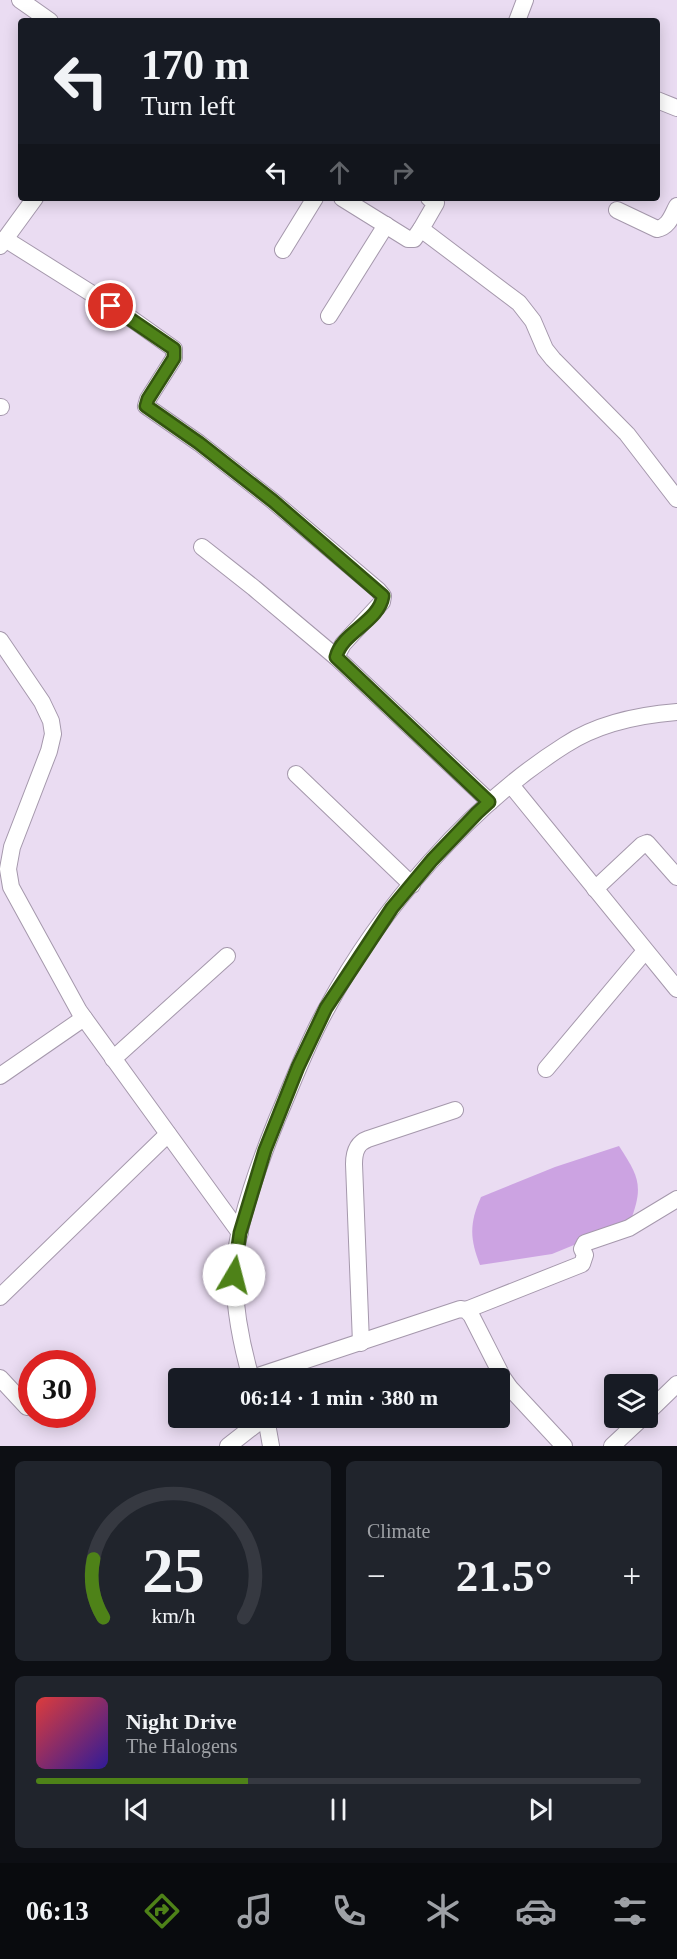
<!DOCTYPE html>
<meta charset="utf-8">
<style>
body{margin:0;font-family:Georgia,serif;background:#20242c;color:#f1f3f6;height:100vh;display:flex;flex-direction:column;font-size:22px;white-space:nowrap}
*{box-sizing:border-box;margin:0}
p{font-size:20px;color:#9ea1a6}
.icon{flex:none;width:33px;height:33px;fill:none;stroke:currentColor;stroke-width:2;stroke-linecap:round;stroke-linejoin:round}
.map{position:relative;height:1446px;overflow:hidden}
.panel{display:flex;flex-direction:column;gap:15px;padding:15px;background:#0d0f14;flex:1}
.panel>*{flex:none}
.banner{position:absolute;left:18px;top:18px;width:642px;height:183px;border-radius:6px;box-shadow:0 3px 15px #0003;background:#171b24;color:#f1f3f6;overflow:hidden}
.buttons{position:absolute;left:604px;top:1374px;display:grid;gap:12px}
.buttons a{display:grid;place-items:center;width:54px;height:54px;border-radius:6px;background:#171b24;box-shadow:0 3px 15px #0003;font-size:30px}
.speed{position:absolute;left:18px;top:1350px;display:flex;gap:12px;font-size:30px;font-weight:700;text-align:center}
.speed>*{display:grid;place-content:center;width:78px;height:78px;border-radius:50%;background:#171b24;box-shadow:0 3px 15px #0003;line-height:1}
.speed .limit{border:9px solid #d22;background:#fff;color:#111}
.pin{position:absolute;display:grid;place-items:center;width:51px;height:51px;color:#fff;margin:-26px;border:3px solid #fff;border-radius:50%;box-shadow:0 2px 6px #0007}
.me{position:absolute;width:66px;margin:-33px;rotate:8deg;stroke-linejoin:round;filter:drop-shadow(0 0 4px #0008)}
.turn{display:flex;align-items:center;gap:21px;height:126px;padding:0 24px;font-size:27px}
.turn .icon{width:78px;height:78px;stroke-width:2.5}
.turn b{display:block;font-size:42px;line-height:51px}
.lanes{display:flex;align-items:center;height:57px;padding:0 24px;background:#0003;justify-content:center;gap:30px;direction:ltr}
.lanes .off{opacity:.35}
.big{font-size:45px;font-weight:800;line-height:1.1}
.panel .card{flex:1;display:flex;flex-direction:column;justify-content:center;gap:9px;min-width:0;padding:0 21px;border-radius:9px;background:#20242c}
.panel .dial{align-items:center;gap:0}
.dial svg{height:156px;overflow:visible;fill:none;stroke:#363941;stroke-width:7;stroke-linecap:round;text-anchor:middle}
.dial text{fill:#f1f3f6;stroke:none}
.song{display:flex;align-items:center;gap:18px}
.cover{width:72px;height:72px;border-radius:9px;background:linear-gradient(135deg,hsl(0 70% 55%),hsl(250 70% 35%))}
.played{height:6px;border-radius:3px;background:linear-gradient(90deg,#4e8218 35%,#363941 35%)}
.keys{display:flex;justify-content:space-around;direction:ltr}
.heat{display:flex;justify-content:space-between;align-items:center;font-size:33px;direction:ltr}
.panel .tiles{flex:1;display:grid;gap:15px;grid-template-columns:1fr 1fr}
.card:last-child{grid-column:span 2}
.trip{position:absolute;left:168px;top:1368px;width:342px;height:60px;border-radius:6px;background:#171b24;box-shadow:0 3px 15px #0003;font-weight:800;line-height:60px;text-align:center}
.menu{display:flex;height:96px;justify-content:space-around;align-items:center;background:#090b0e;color:#9ea1a6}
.menu .icon{width:42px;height:42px}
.menu .current{color:#4e8218}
.menu b{font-size:27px;color:#f1f3f6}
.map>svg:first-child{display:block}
.green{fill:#cca3e2}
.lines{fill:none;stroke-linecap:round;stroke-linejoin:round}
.street-casing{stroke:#a598ac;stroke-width:18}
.street{stroke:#fff;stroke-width:16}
.route-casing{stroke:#335410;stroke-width:15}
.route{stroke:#4e8218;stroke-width:10}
</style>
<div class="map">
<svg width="677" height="1446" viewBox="0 0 677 1446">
<rect width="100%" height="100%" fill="#eadcf2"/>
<path class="green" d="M619,1146C639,1177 644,1186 630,1222L552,1254L480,1265C470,1239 469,1224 481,1197L555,1167Z"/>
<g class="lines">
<defs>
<g id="street">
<path d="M20,0L50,21"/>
<path d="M517,21L525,0"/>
<path d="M657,100L677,108"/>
<path d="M342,198L408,239H414L421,229"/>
<path d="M429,198L436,203L421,229L519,303L533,321L545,349L553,359L627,434L677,499"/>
<path d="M617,210L657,229C669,227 672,215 677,206"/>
<path d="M5,239L129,317L174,349V358L148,399L146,406L199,443L273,501L378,590L383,596L382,602L343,644L336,657L490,802"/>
<path d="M0,246L35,198"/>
<path d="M283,250L315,198"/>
<path d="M329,316L386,225"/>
<path d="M0,407H1"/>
<path d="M202,547L254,588L336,657"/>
<path d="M0,640L42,702L51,721L53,734L49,751L12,847L8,869L11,887L79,1011L240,1233"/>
<path d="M296,774L412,885"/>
<path d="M511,785L677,989"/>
<path d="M595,889L642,845L647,843L677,877"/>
<path d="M113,1059L227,956"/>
<path d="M546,1069L645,951"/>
<path d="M0,1076L84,1018"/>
<path d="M0,1297L168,1134"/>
<path d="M466,1310L582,1264L585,1255L582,1249L585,1243L629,1228L677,1199"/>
<path d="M361,1343L354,1164C354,1152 357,1143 368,1139L455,1110"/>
<path d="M0,1378L27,1407"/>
<path d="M251,1378C242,1347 235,1310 234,1276C234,1232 260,1161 277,1119C293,1082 307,1043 327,1008C380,909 470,805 565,745C597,724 639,715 677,712"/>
<path d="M252,1378L460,1309L466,1310L471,1315L503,1378L510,1388L564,1446"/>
<path d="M648,1412L677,1384"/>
<path d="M266,1418L271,1446"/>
<path d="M228,1446L264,1418"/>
<path d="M612,1446L642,1418"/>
</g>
</defs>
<use href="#street" class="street-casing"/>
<use href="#street" class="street"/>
</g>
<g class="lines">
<defs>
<path id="route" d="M111,306L174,349V358L148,399L146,406L199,443L273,501L383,596C379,622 342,632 336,657L489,802L477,813L432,860L392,908L326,1008L298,1067L265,1150L240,1233L234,1275"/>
</defs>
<use href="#route" class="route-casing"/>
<use href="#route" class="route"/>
</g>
</svg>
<div class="buttons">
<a><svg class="icon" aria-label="layers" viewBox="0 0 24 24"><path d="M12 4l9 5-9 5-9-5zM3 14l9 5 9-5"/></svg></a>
</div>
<div class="speed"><div class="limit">30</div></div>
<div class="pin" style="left:111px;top:306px;background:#d93025"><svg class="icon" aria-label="arrive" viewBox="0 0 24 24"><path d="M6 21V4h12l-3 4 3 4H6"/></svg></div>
<svg class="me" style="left:234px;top:1275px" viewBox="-20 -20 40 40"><circle r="19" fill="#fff"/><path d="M0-13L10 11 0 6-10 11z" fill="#4e8218"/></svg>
<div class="trip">06:14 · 1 min · 380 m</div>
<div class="banner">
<div class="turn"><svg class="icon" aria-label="left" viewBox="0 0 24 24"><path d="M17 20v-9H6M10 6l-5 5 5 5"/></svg><div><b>170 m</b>Turn left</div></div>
<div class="lanes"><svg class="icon" aria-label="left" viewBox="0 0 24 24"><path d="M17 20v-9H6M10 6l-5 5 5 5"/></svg><svg class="icon off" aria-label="ahead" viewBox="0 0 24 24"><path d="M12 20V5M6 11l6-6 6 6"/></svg><svg class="icon off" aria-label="right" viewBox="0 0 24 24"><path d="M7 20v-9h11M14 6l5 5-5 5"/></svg></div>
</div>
</div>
<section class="panel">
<div class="tiles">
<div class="card dial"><svg viewBox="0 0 100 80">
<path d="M14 69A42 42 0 1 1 86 69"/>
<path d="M14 69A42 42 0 0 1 9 39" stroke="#4e8218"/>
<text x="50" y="56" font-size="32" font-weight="700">25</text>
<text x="50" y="72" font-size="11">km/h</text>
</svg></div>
<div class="card"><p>Climate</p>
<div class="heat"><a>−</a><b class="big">21.5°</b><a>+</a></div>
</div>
<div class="card">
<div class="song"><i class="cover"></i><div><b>Night Drive</b><p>The Halogens</p></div></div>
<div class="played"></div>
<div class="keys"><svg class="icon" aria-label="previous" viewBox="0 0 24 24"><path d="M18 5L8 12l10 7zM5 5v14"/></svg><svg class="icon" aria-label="pause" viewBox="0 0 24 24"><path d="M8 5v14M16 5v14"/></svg><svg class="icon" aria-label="next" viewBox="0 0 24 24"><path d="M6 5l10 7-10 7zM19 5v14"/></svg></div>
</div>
</div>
</section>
<nav class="menu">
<b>06:13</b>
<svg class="icon current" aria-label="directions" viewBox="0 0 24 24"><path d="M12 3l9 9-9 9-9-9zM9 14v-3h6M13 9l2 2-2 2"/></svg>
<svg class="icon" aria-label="music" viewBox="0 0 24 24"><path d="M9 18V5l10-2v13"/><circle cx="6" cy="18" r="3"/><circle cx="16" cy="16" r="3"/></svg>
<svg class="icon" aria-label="phone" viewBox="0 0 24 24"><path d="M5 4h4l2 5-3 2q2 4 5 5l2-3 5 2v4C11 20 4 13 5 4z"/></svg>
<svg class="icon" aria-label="climate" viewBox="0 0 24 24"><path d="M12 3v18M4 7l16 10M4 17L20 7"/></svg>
<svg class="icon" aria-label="car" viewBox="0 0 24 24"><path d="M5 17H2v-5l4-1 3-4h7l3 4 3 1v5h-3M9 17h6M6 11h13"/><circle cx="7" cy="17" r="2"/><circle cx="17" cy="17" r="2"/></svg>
<svg class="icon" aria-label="filters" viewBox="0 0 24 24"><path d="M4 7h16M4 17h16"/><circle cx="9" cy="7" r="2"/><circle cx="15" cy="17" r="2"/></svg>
</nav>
